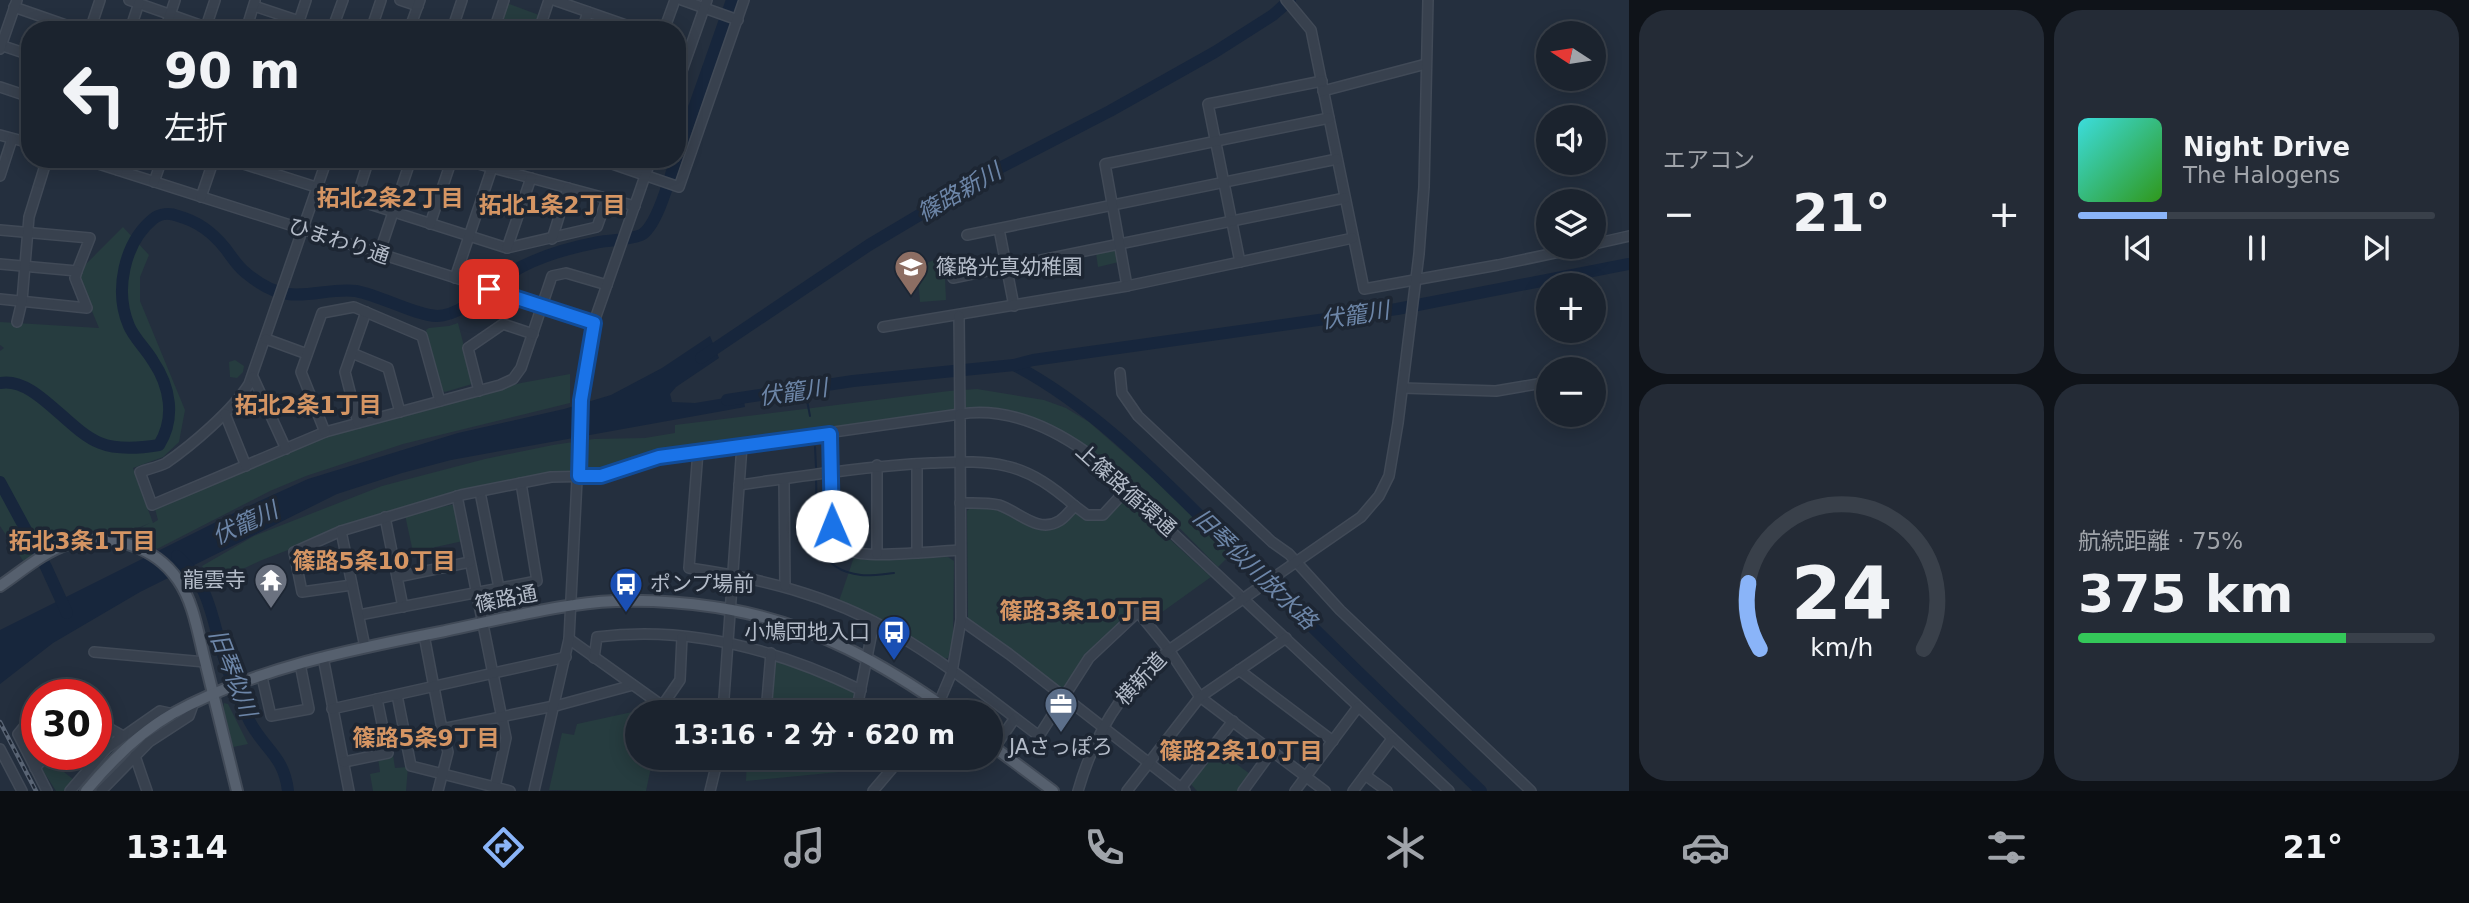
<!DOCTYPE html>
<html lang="ja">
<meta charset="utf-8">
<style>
body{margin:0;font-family:"DejaVu Sans","Noto Sans JP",sans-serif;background:#242b36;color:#f1f3f6;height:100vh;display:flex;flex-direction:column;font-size:26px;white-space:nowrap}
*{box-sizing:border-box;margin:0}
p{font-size:23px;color:#a0a4aa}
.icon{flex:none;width:38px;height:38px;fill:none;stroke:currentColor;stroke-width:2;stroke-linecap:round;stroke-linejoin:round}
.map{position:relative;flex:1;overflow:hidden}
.details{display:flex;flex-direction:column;gap:10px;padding:10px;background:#0f1319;width:840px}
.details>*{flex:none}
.hud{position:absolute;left:21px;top:21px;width:665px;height:147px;border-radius:28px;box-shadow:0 4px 18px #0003,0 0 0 2px #39404a;background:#1b232e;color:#f1f3f6;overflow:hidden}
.needle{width:46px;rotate:282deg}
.buttons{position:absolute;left:1536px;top:21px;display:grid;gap:14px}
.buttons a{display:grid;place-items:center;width:70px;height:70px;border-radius:50%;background:#1b232e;box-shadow:0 4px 18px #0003,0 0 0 2px #39404a;font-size:35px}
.speed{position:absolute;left:21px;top:679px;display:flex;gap:14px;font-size:35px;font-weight:700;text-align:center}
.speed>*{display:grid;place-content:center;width:91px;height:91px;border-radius:50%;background:#1b232e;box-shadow:0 4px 18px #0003,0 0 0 2px #39404a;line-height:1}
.speed .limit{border:10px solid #d22;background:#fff;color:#111}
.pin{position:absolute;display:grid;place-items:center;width:60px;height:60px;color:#fff;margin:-30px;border-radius:14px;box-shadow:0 4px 10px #0006}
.me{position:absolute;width:77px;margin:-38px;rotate:359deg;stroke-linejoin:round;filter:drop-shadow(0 0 5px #0008)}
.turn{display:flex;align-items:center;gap:24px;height:147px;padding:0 28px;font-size:32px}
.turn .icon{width:91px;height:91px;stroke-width:2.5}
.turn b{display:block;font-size:49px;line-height:60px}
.big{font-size:52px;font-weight:700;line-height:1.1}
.details .card{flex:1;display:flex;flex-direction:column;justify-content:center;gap:10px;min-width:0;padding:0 24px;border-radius:28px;background:#242b36}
.details .dial{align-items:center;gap:0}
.dial svg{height:182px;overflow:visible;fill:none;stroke:#39404a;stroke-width:7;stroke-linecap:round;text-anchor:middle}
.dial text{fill:#f1f3f6;stroke:none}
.song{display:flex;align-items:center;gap:21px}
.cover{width:84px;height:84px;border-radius:10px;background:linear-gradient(135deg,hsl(180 70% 55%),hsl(110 70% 35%))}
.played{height:7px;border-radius:4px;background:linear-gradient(90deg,#8ab4f8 25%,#39404a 25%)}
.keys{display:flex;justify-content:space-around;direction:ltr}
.heat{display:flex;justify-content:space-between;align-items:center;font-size:38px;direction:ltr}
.charge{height:10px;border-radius:5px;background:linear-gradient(90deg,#34c759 75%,#39404a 0)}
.details .tiles{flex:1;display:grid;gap:10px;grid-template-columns:repeat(2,1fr)}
.trip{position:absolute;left:625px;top:700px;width:378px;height:70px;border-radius:35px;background:#1b232e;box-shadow:0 4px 18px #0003,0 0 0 2px #39404a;font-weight:700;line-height:70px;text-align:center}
.dock{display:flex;height:112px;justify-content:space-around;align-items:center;background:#0b0e12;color:#a0a4aa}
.dock .icon{width:49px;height:49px}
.dock .on{color:#8ab4f8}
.dock b{font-size:32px;color:#f1f3f6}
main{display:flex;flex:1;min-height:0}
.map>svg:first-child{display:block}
.green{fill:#263c3f}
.water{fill:#17263c}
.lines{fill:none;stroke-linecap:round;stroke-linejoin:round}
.stream{stroke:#17263c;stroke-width:2}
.river{stroke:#17263c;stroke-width:12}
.minor-casing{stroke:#414a57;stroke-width:12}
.major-casing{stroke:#414a57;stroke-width:14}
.minor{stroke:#38414e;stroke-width:9}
.major{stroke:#56606e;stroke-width:10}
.rail-casing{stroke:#5a6575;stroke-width:4.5}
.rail{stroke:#1d2633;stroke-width:2;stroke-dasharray:5;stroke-linecap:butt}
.route-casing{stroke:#114b97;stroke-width:18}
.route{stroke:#1a73e8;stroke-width:12}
.labels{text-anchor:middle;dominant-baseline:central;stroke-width:7;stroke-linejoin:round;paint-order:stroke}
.street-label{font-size:21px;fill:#b4bcc9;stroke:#1d2633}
.poi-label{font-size:21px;fill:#b4bcc9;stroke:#1d2633;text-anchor:start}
.water-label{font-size:23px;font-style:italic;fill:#6d86a8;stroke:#1d2633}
.neighbourhood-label{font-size:23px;font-weight:bold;fill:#d59563;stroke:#1d2633}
</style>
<main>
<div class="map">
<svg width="1629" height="791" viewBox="0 0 1629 791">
<rect width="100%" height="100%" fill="#242f3e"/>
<g class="green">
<path d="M507,3L539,15L534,30H498Z"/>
<path d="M123,227L149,255L140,277V301L185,410L179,442L163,457L133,468L153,523L158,520L155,509L327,436L521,383L570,374V403L403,444L306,476L270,491L157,549L126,535L150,523L126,533L125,536L95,533L57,539L24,562L0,526V351L4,348L0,345V322L99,328L78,278L85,265Z"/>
<path d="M1117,249L1119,262L1098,267L1096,253Z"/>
<path d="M944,256L946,300L920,302L917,267Z"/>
<path d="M458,323L473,381L472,384L445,392L442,390L426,330L429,328L449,326Z"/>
<path d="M235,360L244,366L243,372L237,378L230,377L229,362Z"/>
<path d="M977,389L1044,400L1066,408L1089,422L1161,485L1230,555L1218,567C1166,515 1089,429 1017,413C1004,409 988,410 974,408L676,449L646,455L596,470L529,476L464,490L387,512L262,560L232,574L213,587L202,566L254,536L382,486L485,459L553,445L594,439L645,438L675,433V425L949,391Z"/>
<path d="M1124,499L1127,500L1211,577L1151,620L1140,605L1093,647L1063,689L1059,690L968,618L967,511L971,507C984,507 998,509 1010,514C1018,518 1026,526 1035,528C1051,532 1065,522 1075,512C1096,530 1108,516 1124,499Z"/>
<path d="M455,504L463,541L413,552L405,515Z"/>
<path d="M854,557L862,559L948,557L954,561L953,637L948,658L943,659L889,625L839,601Z"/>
<path d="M777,659L854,691L856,694L854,701L863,703L864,712H772L775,661Z"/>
<path d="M224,703L228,704L248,744L233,747L223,709Z"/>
<path d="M646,709V712H637V758H653L646,791L549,790L562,733L574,735L577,724Z"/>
<path d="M1216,749L1250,774L1237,791H1197L1190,783Z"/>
<path d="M393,755L395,768L408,767L406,791H373L370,774L380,772L378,758Z"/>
<path d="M747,758H876L880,768L746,781Z"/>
<path d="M49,760L74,780L66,791H56L42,769Z"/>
</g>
<path class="water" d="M710,336L719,358L676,387L670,394L672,402L695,403L743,395L745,407L451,460L402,473L337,494L140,592L53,643L0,684V630L242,509L308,479L458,433L564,409L611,395L662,368Z"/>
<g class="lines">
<g class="stream">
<path d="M805,390L810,416"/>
<path d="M815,447L816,467"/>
<path d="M816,478C818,519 806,569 861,575C871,576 884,574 894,573"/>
</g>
<g class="river">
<path d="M677,156L732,0"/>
<path d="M701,358L869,245L990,173L1110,111L1215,52L1273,15L1290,0"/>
<path d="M1014,365C1098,409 1166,483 1233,549C1315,630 1398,711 1481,791"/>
<path d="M0,383C35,376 67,430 100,443C117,450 141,448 159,445C176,418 170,386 153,361C146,349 134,338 129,326C114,291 124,243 153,219C160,213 170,213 178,216C197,221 213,233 225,248C232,257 237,266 246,273C258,283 272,292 288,294C310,297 333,288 356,291C382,296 414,315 437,316C465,316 498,278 523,266C547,254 573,247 599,242C611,240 629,240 641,235C657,227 670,177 676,159"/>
<path d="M727,400L853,381L1014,365L1033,360L1397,309L1629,264"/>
<path d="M0,482L46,567L67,613"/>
<path d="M177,556C213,587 212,625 227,667C233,686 241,704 250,722C265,750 284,756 288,791"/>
</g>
<defs>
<g id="minor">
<path d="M129,0L214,30"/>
<path d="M400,0L418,6"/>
<path d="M554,0L640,30"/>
<path d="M682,0L738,20"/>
<path d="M1286,0L1311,30L1364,289L1498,265L1583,247"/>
<path d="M254,6L299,21"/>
<path d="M14,7L80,30"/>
<path d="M90,30L100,0"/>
<path d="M130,30L139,3"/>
<path d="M165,30L175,0"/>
<path d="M205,30L215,0"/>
<path d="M246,30L255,1"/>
<path d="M296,30L306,0"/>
<path d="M332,30L343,0"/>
<path d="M371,30L381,0"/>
<path d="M409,30L420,0"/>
<path d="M452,30L462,0"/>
<path d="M494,30L504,0"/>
<path d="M539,30L549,0"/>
<path d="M582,30L588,12"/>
<path d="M664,30L675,0"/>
<path d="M0,45L30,55"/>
<path d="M0,49L17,0"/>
<path d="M677,85L707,0"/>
<path d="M0,87L30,97"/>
<path d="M1323,91L1426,64"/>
<path d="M0,135L30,143"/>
<path d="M83,159L594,322"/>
<path d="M228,159L507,248L597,227L607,199"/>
<path d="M327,159L249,384C233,410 192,445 166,463C158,467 148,469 140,472L152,505L325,432L500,385L513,379L521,368L552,276L566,273L607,285"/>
<path d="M460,159L635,206"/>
<path d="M598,159L679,187L744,0"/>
<path d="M118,170L122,159"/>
<path d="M0,176L12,139"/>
<path d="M154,182L162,159"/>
<path d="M201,197L214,159"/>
<path d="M356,200L369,159"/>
<path d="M430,224L452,159"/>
<path d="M999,229L1014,306"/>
<path d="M0,230L90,238L77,271"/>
<path d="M967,235L1337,159"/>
<path d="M552,239L568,188"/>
<path d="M1594,244L1629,236"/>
<path d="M507,248L531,178"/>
<path d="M379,254L411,159"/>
<path d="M1240,262L1208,104L1322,81"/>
<path d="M0,264L77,271L75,278L87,308L0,299"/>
<path d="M455,278L495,159"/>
<path d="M953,278L1345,198"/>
<path d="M1127,286L1105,164L1329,118"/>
<path d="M17,322L22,301L29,217L47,159"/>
<path d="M883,327L1127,286L1353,238"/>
<path d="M266,339L307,354"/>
<path d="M352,353L388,368L400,412"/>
<path d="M1120,373L1122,393L1138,416L1272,542L1289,554L1340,610L1531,791"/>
<path d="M253,377L286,449"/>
<path d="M1403,388L1496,391L1549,382"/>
<path d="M479,391L468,348L503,324L533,334"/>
<path d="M225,414L246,466"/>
<path d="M358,423L345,372L366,312"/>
<path d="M325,432L301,372L322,313L354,307L422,336L440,401"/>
<path d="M830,434L833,526C835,537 840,546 851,551C866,559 939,551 960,550"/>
<path d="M698,451L689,568C759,578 829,595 891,631C944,661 991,700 1039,736L1089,658L1138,612L1169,650L1200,697L1325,791"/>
<path d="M917,464V552"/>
<path d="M877,465V554"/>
<path d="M784,479L785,586"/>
<path d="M739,485C803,476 866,466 931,463C956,462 982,460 1006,466C1033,472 1054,488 1075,506"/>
<path d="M480,492L499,588"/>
<path d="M457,496L506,738L495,787"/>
<path d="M960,503C973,503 986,502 999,505C1018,511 1038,534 1059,521C1065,518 1070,510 1075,506L1087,515H1103L1126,490"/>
<path d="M385,517L403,607"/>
<path d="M341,531L294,552L302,592L352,585"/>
<path d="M397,577L470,562"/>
<path d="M359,615L537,581L521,483"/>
<path d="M961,620L1009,654L1185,791"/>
<path d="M424,635L442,729L559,705L633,685"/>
<path d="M569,639L671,712"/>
<path d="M365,647L341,531L461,495L551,477L601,476L659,457L960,414L959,316"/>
<path d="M94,652L205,662"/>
<path d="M323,657L349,791"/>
<path d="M594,658L597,637C688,625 779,650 861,690"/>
<path d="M1239,670L1333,741"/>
<path d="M262,677L271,716L309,709L300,664"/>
<path d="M397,695L411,766L510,791"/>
<path d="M662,706L680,680L682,637"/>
<path d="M332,709L566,657"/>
<path d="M37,711L18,734L47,791"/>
<path d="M723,711L748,712"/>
<path d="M723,712L742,445"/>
<path d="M766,712L771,653"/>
<path d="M832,712L858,703L874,622"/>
<path d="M935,712L952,672L961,620L960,414C1005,407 1049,426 1086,452L1449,791"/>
<path d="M96,721L123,736"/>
<path d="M995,747L1015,718"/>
<path d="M0,749L22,791"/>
<path d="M135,756L147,791"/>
<path d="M344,762L388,753L377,699"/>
<path d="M35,768L47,754"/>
<path d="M1365,775L1387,791"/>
<path d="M1181,788L1233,721"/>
<path d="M70,791L107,748L160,711L174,714"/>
<path d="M101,791L149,742L189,716L193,705"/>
<path d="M438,791L448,752L442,729"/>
<path d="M534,791L569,639L581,400L594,322L651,159"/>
<path d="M710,791L718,758"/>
<path d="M873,791L901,758"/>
<path d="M1078,791C1094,734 1122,687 1169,650L1361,517L1379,496L1389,476L1398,423L1419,254L1424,187L1428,0"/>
<path d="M1127,791L1200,697L1286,638"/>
<path d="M1243,791L1272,751"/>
<path d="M1295,791L1358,707"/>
<path d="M1353,791L1392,739"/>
</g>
<g id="major">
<path d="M0,586C21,572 43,552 68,544C107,531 155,546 178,580C194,603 198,634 205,661C216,704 226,748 237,791"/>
<path d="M990,744L1053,791"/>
<path d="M86,791C110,762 139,733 172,714C255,668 353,649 445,631C488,622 531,611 574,605C622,597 684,601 732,610C814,625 884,664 951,712"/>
</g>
</defs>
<use href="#minor" class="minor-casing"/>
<use href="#major" class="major-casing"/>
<use href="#minor" class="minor"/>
<use href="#major" class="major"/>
<defs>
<path id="rail" d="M0,722L36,791"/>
</defs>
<use href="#rail" class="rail-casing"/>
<use href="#rail" class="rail"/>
</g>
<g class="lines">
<defs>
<path id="route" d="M489,289L594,323L581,400L579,476H601L659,457L830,434L832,526"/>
</defs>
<use href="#route" class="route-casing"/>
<use href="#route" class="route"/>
</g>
<defs>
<symbol id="school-pin" viewBox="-11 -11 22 30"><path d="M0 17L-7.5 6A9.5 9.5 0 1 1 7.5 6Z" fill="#8d6e63" stroke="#1d2633"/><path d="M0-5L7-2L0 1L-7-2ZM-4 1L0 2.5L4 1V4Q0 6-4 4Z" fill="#fff"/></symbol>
<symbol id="temple-pin" viewBox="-11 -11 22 30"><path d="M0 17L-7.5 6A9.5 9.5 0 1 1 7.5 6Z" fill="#6b7280" stroke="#1d2633"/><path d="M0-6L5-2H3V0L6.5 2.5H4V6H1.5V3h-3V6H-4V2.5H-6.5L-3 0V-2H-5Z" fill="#fff"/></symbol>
<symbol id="bus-pin" viewBox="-11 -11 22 30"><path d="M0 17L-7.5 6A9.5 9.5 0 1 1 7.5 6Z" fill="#1a4fb4" stroke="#1d2633"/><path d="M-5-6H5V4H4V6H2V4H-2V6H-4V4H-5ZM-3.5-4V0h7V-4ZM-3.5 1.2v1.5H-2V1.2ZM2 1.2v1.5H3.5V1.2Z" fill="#fff"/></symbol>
<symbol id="office-pin" viewBox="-11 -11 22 30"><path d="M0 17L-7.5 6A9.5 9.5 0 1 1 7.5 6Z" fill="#5c6f8a" stroke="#1d2633"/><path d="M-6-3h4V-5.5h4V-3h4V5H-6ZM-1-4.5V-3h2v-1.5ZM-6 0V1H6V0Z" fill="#fff"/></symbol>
</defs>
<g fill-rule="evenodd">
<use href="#school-pin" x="892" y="248" width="38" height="52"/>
<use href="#temple-pin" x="252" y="561" width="38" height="52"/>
<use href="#bus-pin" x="607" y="565" width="38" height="52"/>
<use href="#bus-pin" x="875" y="613" width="38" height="52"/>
<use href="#office-pin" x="1042" y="685" width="38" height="52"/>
</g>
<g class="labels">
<g class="street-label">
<text transform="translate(339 241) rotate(18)">ひまわり通</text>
<text transform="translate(1126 490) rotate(42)">上篠路循環通</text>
<text transform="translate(506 599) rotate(-11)">篠路通</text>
<text transform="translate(1141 679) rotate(-47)">横新道</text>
</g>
<g class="poi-label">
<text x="936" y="267">篠路光真幼稚園</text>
<text x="246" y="580" text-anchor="end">龍雲寺</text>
<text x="650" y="584">ポンプ場前</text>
<text x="870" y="632" text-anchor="end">小鳩団地入口</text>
<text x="1061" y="747" text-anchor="middle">JAさっぽろ</text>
</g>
<g class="water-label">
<text transform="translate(959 192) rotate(-30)">篠路新川</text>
<text transform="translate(1355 315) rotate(-9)">伏籠川</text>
<text transform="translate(793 392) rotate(-8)">伏籠川</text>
<text transform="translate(245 523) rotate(-25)">伏籠川</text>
<text transform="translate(1255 569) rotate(44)">旧琴似川放水路</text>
<text transform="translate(233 673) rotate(69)">旧琴似川</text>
</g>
<g class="neighbourhood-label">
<text x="390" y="198">拓北2条2丁目</text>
<text x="552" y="205">拓北1条2丁目</text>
<text x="308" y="405">拓北2条1丁目</text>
<text x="82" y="541">拓北3条1丁目</text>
<text x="374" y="561">篠路5条10丁目</text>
<text x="1081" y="611">篠路3条10丁目</text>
<text x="426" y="738">篠路5条9丁目</text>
<text x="1241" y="751">篠路2条10丁目</text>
</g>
</g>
</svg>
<div class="buttons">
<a><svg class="needle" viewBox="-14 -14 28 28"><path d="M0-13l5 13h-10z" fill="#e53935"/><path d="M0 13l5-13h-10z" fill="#a0a4aa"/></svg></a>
<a><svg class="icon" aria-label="sound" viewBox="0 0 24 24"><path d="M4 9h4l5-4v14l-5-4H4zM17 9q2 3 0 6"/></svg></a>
<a><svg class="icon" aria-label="layers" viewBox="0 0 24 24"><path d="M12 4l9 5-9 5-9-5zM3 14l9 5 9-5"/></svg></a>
<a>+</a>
<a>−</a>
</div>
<div class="speed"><div class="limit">30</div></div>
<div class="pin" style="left:489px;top:289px;background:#d93025"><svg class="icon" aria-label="arrive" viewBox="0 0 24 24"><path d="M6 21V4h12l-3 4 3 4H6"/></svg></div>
<svg class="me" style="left:832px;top:526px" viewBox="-20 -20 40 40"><circle r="19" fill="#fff"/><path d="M0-13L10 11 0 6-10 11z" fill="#1a73e8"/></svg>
<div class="trip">13:16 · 2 分 · 620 m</div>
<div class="hud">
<div class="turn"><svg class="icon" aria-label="left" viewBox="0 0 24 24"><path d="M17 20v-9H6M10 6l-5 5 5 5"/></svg><div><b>90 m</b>左折</div></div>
</div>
</div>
<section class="details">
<div class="tiles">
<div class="card"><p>エアコン</p>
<div class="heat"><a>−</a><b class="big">21°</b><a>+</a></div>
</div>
<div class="card">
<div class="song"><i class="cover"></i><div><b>Night Drive</b><p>The Halogens</p></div></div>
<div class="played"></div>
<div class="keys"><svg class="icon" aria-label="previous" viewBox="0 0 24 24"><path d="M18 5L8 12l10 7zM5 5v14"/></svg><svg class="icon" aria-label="pause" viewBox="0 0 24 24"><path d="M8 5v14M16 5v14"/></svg><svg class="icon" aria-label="next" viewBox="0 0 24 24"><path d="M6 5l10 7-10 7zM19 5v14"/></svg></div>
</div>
<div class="card dial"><svg viewBox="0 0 100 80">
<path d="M14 69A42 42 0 1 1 86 69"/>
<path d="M14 69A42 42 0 0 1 9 40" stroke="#8ab4f8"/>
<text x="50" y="56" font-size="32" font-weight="700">24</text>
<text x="50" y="72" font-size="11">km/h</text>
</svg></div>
<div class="card"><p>航続距離 · 75%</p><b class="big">375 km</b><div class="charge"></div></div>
</div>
</section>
</main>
<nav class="dock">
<b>13:14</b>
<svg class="icon on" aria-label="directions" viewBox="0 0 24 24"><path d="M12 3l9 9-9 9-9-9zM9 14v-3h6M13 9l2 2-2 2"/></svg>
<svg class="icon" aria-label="music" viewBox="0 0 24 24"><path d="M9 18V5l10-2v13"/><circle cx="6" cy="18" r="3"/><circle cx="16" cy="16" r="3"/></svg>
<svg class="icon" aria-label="phone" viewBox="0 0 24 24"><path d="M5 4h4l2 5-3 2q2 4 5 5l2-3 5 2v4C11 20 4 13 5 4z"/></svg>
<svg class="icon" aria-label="climate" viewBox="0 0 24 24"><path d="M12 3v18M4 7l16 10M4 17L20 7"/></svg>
<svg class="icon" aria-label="car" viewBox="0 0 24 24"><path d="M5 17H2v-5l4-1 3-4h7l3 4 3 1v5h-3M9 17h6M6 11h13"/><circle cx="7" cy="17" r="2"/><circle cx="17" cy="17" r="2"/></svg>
<svg class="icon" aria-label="filters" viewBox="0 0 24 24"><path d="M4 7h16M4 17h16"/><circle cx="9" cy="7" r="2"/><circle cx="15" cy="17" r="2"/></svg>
<b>21°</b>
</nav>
